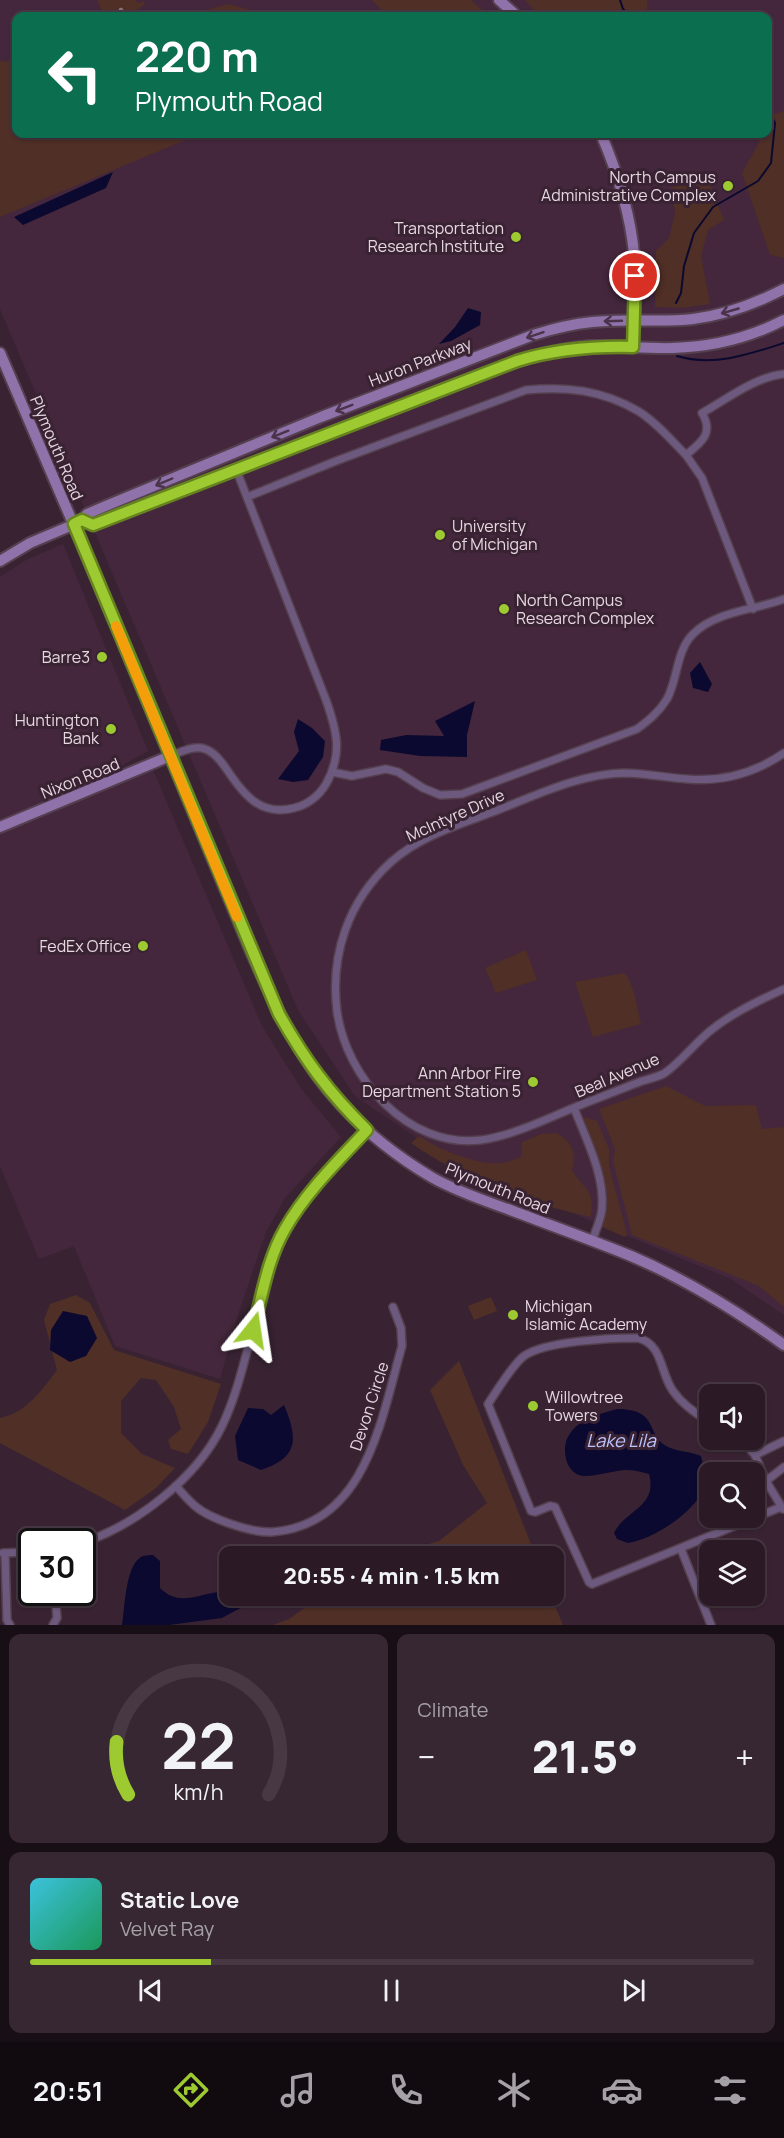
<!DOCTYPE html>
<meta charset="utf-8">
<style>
body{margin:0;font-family:Manrope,sans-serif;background:#372732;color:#f1f3f6;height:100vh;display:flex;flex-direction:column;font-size:22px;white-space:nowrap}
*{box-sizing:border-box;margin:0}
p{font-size:20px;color:#a6a1a7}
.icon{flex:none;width:33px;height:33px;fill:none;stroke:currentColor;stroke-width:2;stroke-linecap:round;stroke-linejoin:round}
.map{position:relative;height:1625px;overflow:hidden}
.sheet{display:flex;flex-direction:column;gap:9px;padding:9px;background:#180e15;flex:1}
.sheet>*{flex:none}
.hud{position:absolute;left:12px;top:12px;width:760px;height:126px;border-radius:12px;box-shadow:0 2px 4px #0004,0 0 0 2px #473843;background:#0b6e4f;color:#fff;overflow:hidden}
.buttons{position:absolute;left:699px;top:1384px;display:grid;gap:12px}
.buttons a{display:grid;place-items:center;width:66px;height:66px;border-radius:12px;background:#2b1a26;box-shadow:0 2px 4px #0004,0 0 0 2px #473843;font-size:30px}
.speed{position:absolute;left:18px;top:1528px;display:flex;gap:12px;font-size:30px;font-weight:700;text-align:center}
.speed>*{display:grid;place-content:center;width:78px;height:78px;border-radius:50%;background:#2b1a26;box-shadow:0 2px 4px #0004,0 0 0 2px #473843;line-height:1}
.speed .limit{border:3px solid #111;border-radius:9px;background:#fff;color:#111}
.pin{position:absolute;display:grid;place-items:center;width:51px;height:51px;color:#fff;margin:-26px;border:3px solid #fff;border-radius:50%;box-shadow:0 2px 6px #0007}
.me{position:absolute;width:66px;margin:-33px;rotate:15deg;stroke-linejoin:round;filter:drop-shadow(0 0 4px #0008)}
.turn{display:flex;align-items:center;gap:21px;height:126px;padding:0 24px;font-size:27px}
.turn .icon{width:78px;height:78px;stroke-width:2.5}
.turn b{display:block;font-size:42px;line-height:51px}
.big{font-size:45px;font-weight:800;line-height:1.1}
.sheet .card{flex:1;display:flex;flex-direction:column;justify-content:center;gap:9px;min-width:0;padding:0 21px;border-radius:12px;background:#372732}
.sheet .dial{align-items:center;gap:0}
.dial svg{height:156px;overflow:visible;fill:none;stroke:#473843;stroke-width:7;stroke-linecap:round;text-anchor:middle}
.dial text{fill:#f1f3f6;stroke:none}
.song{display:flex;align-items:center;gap:18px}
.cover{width:72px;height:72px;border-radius:9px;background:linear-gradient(135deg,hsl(190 70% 55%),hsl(150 70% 35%))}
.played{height:6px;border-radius:3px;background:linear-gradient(90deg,#9dca30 25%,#473843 25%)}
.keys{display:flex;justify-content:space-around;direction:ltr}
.heat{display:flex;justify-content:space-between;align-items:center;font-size:33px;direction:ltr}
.sheet .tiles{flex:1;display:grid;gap:9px;grid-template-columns:1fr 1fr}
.card:last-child{grid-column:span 2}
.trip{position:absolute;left:219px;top:1546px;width:345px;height:60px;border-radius:12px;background:#2b1a26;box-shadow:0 2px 4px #0004,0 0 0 2px #473843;font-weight:800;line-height:60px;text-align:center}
.tab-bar{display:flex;height:96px;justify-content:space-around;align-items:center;background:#110a0f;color:#a6a1a7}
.tab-bar .icon{width:42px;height:42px}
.tab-bar .on{color:#9dca30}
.tab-bar b{font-size:27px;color:#f1f3f6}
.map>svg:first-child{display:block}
.built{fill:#44273c;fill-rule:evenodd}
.green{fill:#4f2f26}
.water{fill:#0b092f}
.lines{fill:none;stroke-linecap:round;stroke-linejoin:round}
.stream{stroke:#0b092f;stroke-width:2}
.street-casing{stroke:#55404f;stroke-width:10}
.secondary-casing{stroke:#55404f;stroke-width:14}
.street{stroke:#6c597d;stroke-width:7}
.secondary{stroke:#9072ab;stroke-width:10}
.rail-casing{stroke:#887582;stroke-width:4.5}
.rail{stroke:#392333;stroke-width:2;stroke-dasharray:7;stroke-linecap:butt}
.oneway{stroke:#4a334b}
.route-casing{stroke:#66831f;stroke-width:15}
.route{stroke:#9dca30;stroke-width:10}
.slow{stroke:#f59e0b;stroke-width:10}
.poi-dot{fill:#9dca30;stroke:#392333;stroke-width:2}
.labels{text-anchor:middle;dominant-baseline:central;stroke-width:6;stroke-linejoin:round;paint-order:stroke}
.poi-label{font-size:16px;fill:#e6d7e1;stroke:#392333;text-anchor:end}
.street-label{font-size:16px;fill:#e6d7e1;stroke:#392333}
.water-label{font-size:18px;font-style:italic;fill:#bcc4ff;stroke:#392333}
</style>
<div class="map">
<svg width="784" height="1625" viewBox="0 0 784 1625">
<rect width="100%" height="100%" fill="#392333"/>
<g class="built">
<path d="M0,0H784V1315L731,1279L457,1165L355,1096L298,1010L0,309ZM16,16H768V134H16Z"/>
<path d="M63,544L148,751L89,784L0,820V577L26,560Z"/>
<path d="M153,770L262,1026L302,1090L341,1137L285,1198L266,1232L239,1312L220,1379L115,1346L74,1246L39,1259L0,1166V833Z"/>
</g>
<g class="green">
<path d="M97,0H136L138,3L144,1L145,4L136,10L104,16Z"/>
<path d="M372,0H471L489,16H384L381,9Z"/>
<path d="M525,0H647V11L651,16H539Z"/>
<path d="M229,4L247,9L255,16H183Z"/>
<path d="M0,59L2,62L16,59V134H200L0,217Z"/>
<path d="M784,111V258L770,255L742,173L759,143L761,134H768V117Z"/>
<path d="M706,174L724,220L708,230L701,256L710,304L682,308L655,307L656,251L669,238L675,213L671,188Z"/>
<path d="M526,950L537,980L496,993L485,968Z"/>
<path d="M624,973C634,981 638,1012 641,1024L593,1037L575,982Z"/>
<path d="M666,1086L705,1106L756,1105L762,1129L784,1127V1307L759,1286L632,1235L613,1161L615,1149L599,1109Z"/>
<path d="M584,1117L597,1121L609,1149V1166L627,1234L625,1237L602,1227L607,1205L606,1188Z"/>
<path d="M557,1133C573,1143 577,1153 572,1170C585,1192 595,1188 591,1217C526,1203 465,1181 411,1143L419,1136C439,1150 479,1166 503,1163C509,1162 515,1159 521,1157L522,1142L541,1134Z"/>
<path d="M76,1295L90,1303L114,1350L221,1384L208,1422L188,1454L171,1449L168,1440L181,1429L174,1407L156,1380L141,1378L121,1401V1433L142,1454L175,1468L156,1488L125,1510L0,1443V1418C26,1413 42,1390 57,1370L44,1320L50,1304Z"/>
<path d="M491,1297L497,1311L474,1320L468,1306Z"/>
<path d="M459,1361L536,1557H384L439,1541L487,1503L463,1465L430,1390Z"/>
<path d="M321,1596H551L563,1625H273L289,1619Z"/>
</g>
<g class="water">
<path d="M113,172L106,188L23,225L14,217Z"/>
<path d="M468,308L481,312L480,325L451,341L439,344L455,327Z"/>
<path d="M700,662L712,684L708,692L693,688L690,673Z"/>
<path d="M475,701L467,735V757L420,756L380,750L381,740L406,735L444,736L435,721Z"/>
<path d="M298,719L312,728L325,741L323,757L308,780L293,782L278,779L299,751L294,732Z"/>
<path d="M63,1311L87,1316L97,1338L86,1356L70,1362L50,1350L51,1330Z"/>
<path d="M284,1405C298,1438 299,1458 261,1470L238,1460L235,1436L248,1408L263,1409L271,1415Z"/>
<path d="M617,1409C660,1409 645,1435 668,1447C678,1452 690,1451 701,1456C703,1466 709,1480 704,1489C693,1513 654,1539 628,1543L617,1539L614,1533C625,1510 658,1507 649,1474C641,1472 634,1470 626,1470C614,1470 589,1479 579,1475C566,1471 562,1451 567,1439C576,1419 597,1415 617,1409Z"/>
<path d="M153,1555L160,1561V1588C182,1610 204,1589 229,1592L230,1596H245L246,1605L222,1618L169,1625H122C125,1608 125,1563 143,1556C147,1555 150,1555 153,1555Z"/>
</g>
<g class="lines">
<g class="stream">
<path d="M620,0L623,9L631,16"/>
<path d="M676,303L681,293L684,266L694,233L713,207L758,181L771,163L775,123L768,109"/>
<path d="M677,356C713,367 750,354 784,343"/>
</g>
<defs>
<g id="street">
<path d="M686,455L702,478L753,609"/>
<path d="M247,497L336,461L526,390C566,386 602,390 638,411C656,422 671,440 686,455C702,442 714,433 702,413C727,399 755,377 784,374"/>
<path d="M784,753C755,773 721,782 687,779C666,778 645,773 624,773C580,774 539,794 498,810C462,824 421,835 391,862C348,901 330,955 337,1011C346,1078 408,1149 481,1140C517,1135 554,1115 588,1102C606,1095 624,1088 642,1081C649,1079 657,1077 663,1074C676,1067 696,1042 710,1031C732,1013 758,1001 784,989"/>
<path d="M170,756C181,752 194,745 205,749C214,752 220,760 225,767C243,793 259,817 294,808C307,805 319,796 326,784C343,754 337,731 326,700L236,469"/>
<path d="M332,772L352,776L386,769L398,772L423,788L440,795L462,794L637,729C649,720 659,712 667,699C678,679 676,651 693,634C716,611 755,610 784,599"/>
<path d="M574,1108C586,1139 605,1175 602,1209C601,1219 596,1230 592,1241"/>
<path d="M710,1422C696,1414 682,1404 673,1391C660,1373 663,1344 638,1338C611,1338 545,1341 524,1356C512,1365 497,1391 488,1404L531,1511L535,1512L550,1506L555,1507L589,1582L592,1584L781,1507"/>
<path d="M738,1440L748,1447L755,1455L766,1481L783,1509"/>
<path d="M755,1455L784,1441"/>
<path d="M766,1481L784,1467"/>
<path d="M176,1486C182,1493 188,1500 195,1506C210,1519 252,1533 272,1532C366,1525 381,1420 402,1346L401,1328L393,1307"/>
<path d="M82,1543C136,1525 197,1478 222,1426C238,1393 246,1353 256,1318C264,1288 270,1259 283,1231C303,1193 338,1161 367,1130"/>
<path d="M681,1549L711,1625"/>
<path d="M3,1553L32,1552"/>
<path d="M5,1553L7,1620L10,1625"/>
<path d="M53,1625L57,1618L55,1593"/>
</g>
<g id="secondary">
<path d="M499,0L517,16"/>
<path d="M601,134C619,176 633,221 635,268C636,294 634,321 633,347"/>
<path d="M0,353L81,542L252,954C276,1008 300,1061 341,1105C368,1134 399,1158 433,1178C458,1192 486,1201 513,1211C552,1226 592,1240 631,1256C685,1279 737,1311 784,1345"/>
<path d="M82,521L93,525L482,374C518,361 552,349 589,346C617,345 645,349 673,348C711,347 749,338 784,320"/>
<path d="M0,561L30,543L82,521L87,514L108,505L321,417L533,335C552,329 572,324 592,322C625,318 659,323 693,319C725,315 755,304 784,289"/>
<path d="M0,827L170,756"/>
</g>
</defs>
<use href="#street" class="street-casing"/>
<use href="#secondary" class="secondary-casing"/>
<use href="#street" class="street"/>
<use href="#secondary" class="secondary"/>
<defs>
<path id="rail" d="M121,10L123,16"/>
</defs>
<use href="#rail" class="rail-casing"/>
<use href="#rail" class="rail"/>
</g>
<defs><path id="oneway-shaft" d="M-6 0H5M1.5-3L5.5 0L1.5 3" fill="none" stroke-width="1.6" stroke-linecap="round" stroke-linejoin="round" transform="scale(1.5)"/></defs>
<g class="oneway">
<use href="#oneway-shaft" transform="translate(730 311) rotate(164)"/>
<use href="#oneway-shaft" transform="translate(613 321) rotate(178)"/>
<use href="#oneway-shaft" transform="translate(535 335) rotate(161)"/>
<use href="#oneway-shaft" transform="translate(344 408) rotate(159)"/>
<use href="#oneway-shaft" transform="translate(280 434) rotate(158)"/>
<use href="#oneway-shaft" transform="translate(164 482) rotate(157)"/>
</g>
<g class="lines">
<defs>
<path id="route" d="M253,1330C262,1297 267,1260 285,1229C306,1192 338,1161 367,1130C329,1093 305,1060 279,1014L74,524L82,520L93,525L517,361C556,349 593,346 633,347L635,276"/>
</defs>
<use href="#route" class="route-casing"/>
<use href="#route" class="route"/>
<path class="slow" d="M116,626L237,917"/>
</g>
<g class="poi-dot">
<circle cx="728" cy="186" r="6"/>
<circle cx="516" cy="237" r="6"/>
<circle cx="440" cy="535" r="6"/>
<circle cx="504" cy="609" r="6"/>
<circle cx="102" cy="657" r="6"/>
<circle cx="111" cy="729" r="6"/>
<circle cx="143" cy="946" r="6"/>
<circle cx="533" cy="1082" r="6"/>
<circle cx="513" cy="1315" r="6"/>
<circle cx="533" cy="1406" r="6"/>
</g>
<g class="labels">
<g class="poi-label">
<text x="716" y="177">North Campus<tspan x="716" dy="18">Administrative Complex</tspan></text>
<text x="504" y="228">Transportation<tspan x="504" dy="18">Research Institute</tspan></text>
<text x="452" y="526" text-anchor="start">University<tspan x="452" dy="18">of Michigan</tspan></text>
<text x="516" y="600" text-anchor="start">North Campus<tspan x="516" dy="18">Research Complex</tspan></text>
<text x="90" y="657">Barre3</text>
<text x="99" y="720">Huntington<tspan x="99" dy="18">Bank</tspan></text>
<text x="131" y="946">FedEx Office</text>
<text x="521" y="1073">Ann Arbor Fire<tspan x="521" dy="18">Department Station 5</tspan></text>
<text x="525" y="1306" text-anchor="start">Michigan<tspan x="525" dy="18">Islamic Academy</tspan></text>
<text x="545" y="1397" text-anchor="start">Willowtree<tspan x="545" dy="18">Towers</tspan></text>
</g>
<g class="street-label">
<text transform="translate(420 362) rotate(-21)">Huron Parkway</text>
<text transform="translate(57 448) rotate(67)">Plymouth Road</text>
<text transform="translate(80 778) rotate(-22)">Nixon Road</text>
<text transform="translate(455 815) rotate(-24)">McIntyre Drive</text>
<text transform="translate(617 1075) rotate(-23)">Beal Avenue</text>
<text transform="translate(498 1188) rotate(22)">Plymouth Road</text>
<text transform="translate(369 1406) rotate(-72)">Devon Circle</text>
</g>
<g class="water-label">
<text x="621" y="1440">Lake Lila</text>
</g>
</g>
</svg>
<div class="buttons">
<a><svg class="icon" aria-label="sound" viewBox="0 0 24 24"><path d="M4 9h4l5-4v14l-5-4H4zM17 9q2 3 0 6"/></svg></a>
<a><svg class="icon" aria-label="search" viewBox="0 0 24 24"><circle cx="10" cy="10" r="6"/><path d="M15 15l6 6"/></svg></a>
<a><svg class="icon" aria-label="layers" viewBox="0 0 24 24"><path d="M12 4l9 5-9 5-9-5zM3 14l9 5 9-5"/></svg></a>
</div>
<div class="speed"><div class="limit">30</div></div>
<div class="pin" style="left:635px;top:276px;background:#d93025"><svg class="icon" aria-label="arrive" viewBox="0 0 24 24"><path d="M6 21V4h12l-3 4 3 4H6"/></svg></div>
<svg class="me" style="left:253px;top:1330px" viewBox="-20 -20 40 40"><path d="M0-17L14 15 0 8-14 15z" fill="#9dca30" stroke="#fff" stroke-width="4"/></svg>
<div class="trip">20:55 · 4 min · 1.5 km</div>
<div class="hud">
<div class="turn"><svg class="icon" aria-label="left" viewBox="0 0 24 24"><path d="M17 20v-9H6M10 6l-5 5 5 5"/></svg><div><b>220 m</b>Plymouth Road</div></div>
</div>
</div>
<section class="sheet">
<div class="tiles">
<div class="card dial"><svg viewBox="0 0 100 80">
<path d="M14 69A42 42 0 1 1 86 69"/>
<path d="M14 69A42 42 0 0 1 8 42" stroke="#9dca30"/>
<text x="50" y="56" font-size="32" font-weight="700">22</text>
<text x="50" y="72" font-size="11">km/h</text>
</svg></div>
<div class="card"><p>Climate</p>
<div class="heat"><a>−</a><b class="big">21.5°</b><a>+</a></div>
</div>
<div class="card">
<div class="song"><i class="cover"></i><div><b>Static Love</b><p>Velvet Ray</p></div></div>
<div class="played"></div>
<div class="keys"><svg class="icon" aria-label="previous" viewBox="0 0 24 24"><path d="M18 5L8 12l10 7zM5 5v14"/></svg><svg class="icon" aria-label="pause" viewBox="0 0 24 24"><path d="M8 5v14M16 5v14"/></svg><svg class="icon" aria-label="next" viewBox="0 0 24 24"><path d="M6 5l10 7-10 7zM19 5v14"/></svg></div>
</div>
</div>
</section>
<nav class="tab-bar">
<b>20:51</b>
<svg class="icon on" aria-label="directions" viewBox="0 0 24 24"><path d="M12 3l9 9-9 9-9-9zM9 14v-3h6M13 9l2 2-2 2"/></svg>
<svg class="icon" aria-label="music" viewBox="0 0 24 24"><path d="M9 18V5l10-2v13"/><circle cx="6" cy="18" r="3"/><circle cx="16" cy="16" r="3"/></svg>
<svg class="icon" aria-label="phone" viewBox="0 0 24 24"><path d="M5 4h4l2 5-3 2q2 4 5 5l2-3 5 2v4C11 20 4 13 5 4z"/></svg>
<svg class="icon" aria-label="climate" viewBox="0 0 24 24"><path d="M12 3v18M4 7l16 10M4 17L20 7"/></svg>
<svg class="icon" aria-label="car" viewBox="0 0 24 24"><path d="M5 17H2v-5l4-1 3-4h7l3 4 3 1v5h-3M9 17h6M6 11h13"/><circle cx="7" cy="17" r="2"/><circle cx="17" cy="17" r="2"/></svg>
<svg class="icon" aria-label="filters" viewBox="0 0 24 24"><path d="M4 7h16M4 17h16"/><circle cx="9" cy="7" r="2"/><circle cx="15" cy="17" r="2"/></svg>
</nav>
